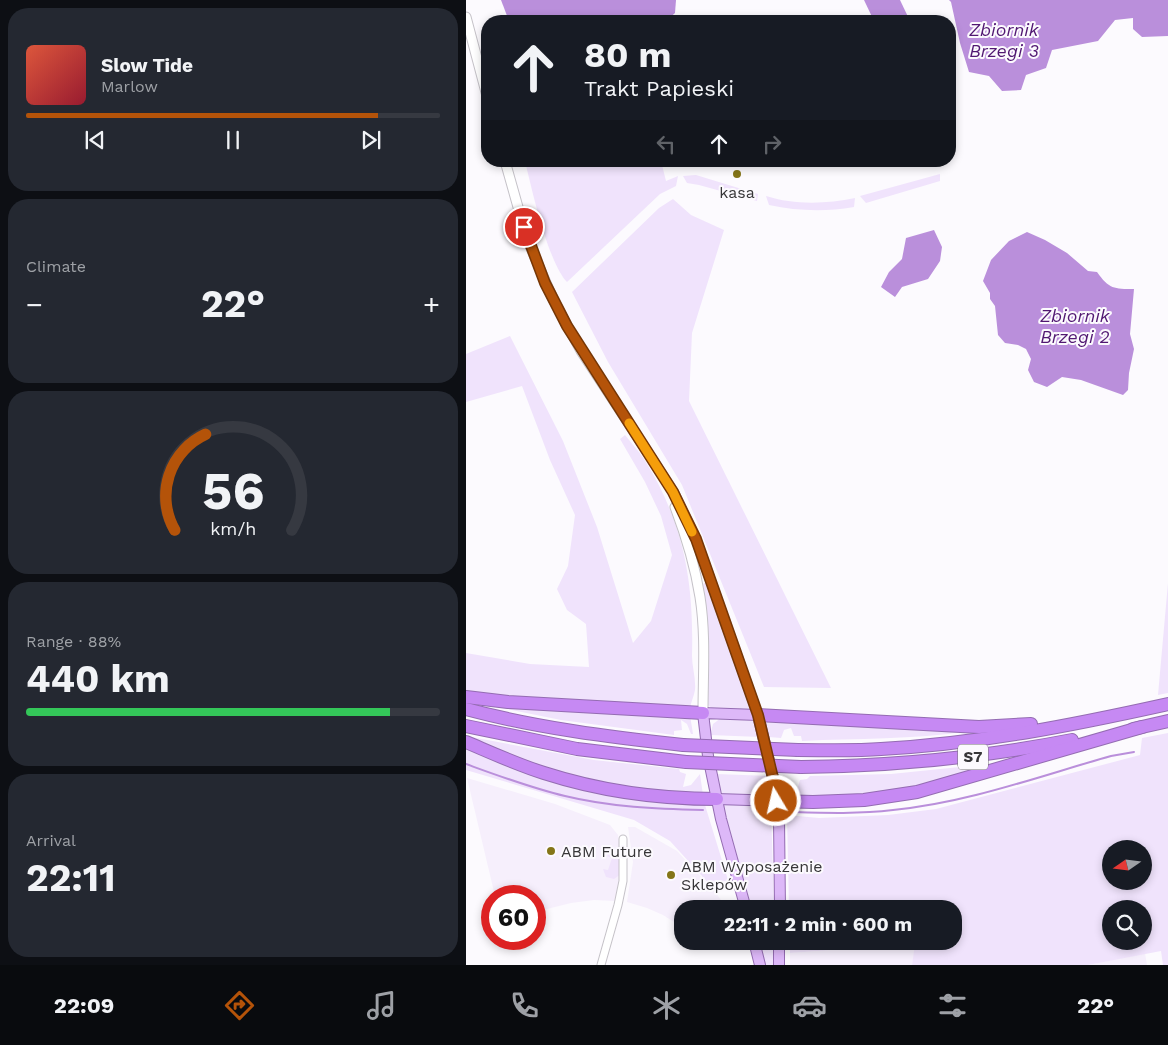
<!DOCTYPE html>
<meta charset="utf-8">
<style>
body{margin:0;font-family:"Work Sans",sans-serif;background:#242831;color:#f1f3f6;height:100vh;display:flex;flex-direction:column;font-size:19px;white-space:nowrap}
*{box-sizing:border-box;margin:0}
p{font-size:16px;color:#9ea1a6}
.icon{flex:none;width:28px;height:28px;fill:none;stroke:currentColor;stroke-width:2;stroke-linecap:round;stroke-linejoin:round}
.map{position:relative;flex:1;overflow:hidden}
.drawer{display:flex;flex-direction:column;gap:8px;padding:8px;background:#0d0f14;width:466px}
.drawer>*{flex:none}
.hud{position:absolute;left:15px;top:15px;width:475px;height:152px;border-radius:20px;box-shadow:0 2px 8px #0003;background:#171b24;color:#f1f3f6;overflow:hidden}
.needle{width:32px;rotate:256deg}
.tools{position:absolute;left:636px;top:840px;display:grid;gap:10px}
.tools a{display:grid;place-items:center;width:50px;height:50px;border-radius:50%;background:#171b24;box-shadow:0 2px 8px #0003;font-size:25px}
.speed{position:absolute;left:15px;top:885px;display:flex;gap:10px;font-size:25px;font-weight:700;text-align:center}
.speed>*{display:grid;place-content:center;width:65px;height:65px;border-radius:50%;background:#171b24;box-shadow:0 2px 8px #0003;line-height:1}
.speed .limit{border:8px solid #d22;background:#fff;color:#111}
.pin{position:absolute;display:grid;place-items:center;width:42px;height:42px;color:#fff;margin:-21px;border:2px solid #fff;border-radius:50%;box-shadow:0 1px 5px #0007}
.me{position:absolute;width:55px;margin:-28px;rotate:351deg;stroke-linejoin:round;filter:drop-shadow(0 0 4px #0008)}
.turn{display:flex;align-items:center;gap:18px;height:105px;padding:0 20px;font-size:22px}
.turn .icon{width:65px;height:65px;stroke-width:2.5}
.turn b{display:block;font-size:35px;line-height:42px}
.lanes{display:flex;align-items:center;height:48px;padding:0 20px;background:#0003;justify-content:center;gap:25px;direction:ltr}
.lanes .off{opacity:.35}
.big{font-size:38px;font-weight:700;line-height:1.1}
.drawer .widget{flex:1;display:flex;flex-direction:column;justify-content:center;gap:8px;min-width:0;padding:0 18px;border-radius:20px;background:#242831}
.drawer .dial{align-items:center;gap:0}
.dial svg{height:130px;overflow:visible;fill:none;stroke:#363941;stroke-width:7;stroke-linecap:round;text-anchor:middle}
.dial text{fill:#f1f3f6;stroke:none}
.song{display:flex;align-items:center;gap:15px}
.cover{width:60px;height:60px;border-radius:8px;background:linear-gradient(135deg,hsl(10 70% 55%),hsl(350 70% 35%))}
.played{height:5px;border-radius:2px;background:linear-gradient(90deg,#b45309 85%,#363941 85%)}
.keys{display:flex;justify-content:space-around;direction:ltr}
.heat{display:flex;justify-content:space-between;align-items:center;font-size:28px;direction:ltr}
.charge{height:8px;border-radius:4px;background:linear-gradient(90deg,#34c759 88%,#363941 0)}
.trip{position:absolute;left:208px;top:900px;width:288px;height:50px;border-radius:20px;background:#171b24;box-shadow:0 2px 8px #0003;font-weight:700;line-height:50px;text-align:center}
.tabs{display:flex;height:80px;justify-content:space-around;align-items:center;background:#090b0e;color:#9ea1a6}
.tabs .icon{width:35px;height:35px}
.tabs .selected{color:#b45309}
.tabs b{font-size:22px;color:#f1f3f6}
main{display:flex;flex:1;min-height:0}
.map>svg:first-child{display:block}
.built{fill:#f6effc}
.green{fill:#f0e3fc;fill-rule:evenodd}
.water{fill:#ba8fdb}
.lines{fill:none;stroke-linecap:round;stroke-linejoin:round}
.stream{stroke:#ba8fdb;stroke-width:2}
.minor-casing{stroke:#c5c2c8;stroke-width:9}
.tertiary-casing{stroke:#c5c2c8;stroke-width:11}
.primary-casing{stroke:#946cb2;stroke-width:12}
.motorway-casing{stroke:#946cb2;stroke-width:14}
.minor{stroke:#fff;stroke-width:7}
.tertiary{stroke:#fff;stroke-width:9}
.primary{stroke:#ddb8f8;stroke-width:10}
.motorway{stroke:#c689f3;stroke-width:12}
.motorway-bridge-casing{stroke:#946cb2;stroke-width:14;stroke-linecap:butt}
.motorway-bridge{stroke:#c689f3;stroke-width:12}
.route-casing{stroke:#753606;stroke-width:12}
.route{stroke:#b45309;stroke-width:9}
.slow{stroke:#f59e0b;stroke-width:9}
.poi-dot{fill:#847518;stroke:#fcfafe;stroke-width:2}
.labels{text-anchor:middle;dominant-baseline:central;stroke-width:4;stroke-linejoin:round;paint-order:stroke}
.shield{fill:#fcfafe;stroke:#727173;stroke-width:1}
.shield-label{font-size:15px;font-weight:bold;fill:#373638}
.poi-label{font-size:16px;fill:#373638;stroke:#fcfafe;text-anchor:start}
.water-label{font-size:18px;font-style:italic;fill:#511872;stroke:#fcfafe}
</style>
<main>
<section class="drawer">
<div class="widget">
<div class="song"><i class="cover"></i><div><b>Slow Tide</b><p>Marlow</p></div></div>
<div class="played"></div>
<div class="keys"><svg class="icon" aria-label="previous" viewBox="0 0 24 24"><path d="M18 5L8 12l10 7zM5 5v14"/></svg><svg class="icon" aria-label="pause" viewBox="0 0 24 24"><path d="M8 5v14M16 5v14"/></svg><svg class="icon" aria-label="next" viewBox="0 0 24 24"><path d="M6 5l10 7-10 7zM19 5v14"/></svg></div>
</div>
<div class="widget"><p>Climate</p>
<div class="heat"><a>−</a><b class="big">22°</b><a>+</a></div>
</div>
<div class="widget dial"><svg viewBox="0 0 100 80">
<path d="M14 69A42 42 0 1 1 86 69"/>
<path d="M14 69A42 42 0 0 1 33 10" stroke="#b45309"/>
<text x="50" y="56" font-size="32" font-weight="700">56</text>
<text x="50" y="72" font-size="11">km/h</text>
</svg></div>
<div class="widget"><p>Range · 88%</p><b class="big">440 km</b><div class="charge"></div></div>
<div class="widget"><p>Arrival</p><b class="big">22:11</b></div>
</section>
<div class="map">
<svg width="702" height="965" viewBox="0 0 702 965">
<rect width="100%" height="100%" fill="#fcfafe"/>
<g class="built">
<path d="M1,778L89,804L144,825L152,835L155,858L154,881L148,901L128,900L105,903L69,912V896H29Z"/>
<path d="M162,827H169L211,851L250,893L261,909H216V927L197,915L181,908L161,902L167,862Z"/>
<path d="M450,944L446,965H324V953Z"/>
<path d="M679,953L681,965H622Z"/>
</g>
<g class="green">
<path d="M59,161H195L200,181L212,176L210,186L194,194L101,282C82,262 66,190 59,161Z"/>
<path d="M474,174V181L400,203L394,196Z"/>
<path d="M230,175L292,194L291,201L233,185L221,183L217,176Z"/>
<path d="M300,196C328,205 360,204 389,198L388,207C359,212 331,211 303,205Z"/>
<path d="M207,199L225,215L258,230L226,333L223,401L365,688L298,687L216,485L142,362L106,292L193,208Z"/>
<path d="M44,336L97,441L131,527L167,643L185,621L206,555L195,516L179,482L154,439L159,435C165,443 172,450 178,459C218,523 228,582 226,656C226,667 230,678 229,690C228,696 225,702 224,708L0,694V653L64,664L123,667L120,624L101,610L91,589L102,566L109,515L84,460L56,386L0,402V354Z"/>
<path d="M238,583H240L285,709L284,712L247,709L242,705L240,624L237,585Z"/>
<path d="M702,583V693L692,695Z"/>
<path d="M17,704L224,715L227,734H225L221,724L215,720L216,730L208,731V735L95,720Z"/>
<path d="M255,718C265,719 285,716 291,725C293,728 293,734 294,737L244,735L247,724Z"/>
<path d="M300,722L503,731C447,740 391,738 336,741L335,736H328L325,728L318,730L315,738L303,737Z"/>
<path d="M702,733V965H697L695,951L622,965H446L449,944L324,953V941H486V909H323L321,815L353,818L422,815L470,809L674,755L676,738ZM645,849H678V881H645ZM645,909H678V941H645Z"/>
<path d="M0,736L128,760L213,769L214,772L220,774L217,787L225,785L234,774L237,795L172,790L88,771L49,757Z"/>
<path d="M0,747L141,794L181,802L239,805L262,880L245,886L204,841L168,820L0,770Z"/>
<path d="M543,762L447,789L405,796H314L311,776L320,777C320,784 323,790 331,790L334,780L341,779L344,776L425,774Z"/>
<path d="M250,774L303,776V789L296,797L258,795L255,791Z"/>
<path d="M258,804L303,805L305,807L308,909H286L257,806Z"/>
<path d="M146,853L151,854L155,859V874L148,879L140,877L137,869L142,870L146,858L141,856Z"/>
<path d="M294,941H308L309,965H299Z"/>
</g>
<g class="water">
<path d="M35,0H210L209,13L200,21H43Z"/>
<path d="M398,0H434L444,21H408Z"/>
<path d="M483,0H702V36L676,37L667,29V18L649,20L632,41L586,50L580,68L560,75L555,90L536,91L523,76L503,72L494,43L485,2Z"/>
<path d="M468,230L476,247L474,261L462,279L436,287L429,297L415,287L423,272L436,259L440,238Z"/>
<path d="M561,232L579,240L601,253L622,271L631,272C643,289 648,289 668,289L664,334L668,349L663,373L662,390L657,395L615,380L596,377L581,387L568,382L562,370L565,359L560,349L552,345L539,343L532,335L529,306L524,299V293L517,281L525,260L543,241Z"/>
</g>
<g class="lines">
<g class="stream">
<path d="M0,764C33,776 65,788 99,796C144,807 191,809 237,810"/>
<path d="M328,812C360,813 394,814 427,810C501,803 574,776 645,756L668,752"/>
</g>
<defs>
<path id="minor" d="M135,965L152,905L157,881V839"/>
<g id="tertiary">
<path d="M0,17L21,96"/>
<path d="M39,161L61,239L88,301L115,351L207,491L230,539L292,715"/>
<path d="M209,507C220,536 229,566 234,597C240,635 237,675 237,713"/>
</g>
<g id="primary">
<path d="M251,799L310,801"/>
<path d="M280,909L255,819L242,756L237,713L292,715L307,778L313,819L314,909"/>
<path d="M288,941L294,965"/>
<path d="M313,965V941"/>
</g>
<g id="motorway">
<path d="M0,697L42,702L237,713"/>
<path d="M0,709C71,728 144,737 217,745"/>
<path d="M292,715L513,727L565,724"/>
<path d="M0,726L111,749L220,762"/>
<path d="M667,729L702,721"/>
<path d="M0,742C26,753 52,765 78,773C134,791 192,799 251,799"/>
<path d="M332,750C360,750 388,751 415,749C512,744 607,725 702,704"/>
<path d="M335,767C429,766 514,758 606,740"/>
<path d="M310,801L347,802L398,800L451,792L676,727"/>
</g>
</defs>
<use href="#minor" class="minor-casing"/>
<use href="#tertiary" class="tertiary-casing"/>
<use href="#primary" class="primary-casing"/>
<use href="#motorway" class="motorway-casing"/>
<use href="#minor" class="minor"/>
<use href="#tertiary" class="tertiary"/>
<use href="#primary" class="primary"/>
<use href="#motorway" class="motorway"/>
<defs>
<g id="motorway-bridge">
<path d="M217,745L332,750"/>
<path d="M220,762L335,767"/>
</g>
</defs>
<use href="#motorway-bridge" class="motorway-bridge-casing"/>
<use href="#motorway-bridge" class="motorway-bridge"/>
</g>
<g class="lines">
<defs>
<path id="route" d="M58,227L79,283L101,326L207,492L230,539L292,715L307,778L310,801"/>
</defs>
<use href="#route" class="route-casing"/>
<use href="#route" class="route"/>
<path class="slow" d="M163,423L207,492L226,532"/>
</g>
<g class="poi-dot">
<circle cx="271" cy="174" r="5"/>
<circle cx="85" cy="851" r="5"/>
<circle cx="205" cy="875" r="5"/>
</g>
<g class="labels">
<rect class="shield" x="492" y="744.5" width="30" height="25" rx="4"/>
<g class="shield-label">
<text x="507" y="757">S7</text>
</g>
<g class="poi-label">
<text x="271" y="192" text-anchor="middle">kasa</text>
<text x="95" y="851">ABM Future</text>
<text x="215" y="866">ABM Wyposażenie<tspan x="215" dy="18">Sklepów</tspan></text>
</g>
<g class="water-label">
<text x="538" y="29">Zbiornik<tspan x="538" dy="21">Brzegi 3</tspan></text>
<text x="609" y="315">Zbiornik<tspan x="609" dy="21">Brzegi 2</tspan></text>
</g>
</g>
</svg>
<div class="tools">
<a><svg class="needle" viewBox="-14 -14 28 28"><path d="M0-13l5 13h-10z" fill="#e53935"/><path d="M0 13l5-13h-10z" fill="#9ea1a6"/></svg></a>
<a><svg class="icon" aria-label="search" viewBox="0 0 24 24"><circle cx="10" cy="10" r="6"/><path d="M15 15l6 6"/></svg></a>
</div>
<div class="speed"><div class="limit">60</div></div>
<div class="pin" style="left:58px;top:227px;background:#d93025"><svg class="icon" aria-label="arrive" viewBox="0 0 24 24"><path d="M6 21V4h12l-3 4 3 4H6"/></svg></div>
<svg class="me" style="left:310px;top:801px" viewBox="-20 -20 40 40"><circle r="17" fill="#b45309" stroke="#fff" stroke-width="3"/><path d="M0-11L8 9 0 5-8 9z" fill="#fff"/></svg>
<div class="trip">22:11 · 2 min · 600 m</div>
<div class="hud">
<div class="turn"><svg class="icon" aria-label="ahead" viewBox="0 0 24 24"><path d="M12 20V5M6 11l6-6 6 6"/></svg><div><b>80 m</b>Trakt Papieski</div></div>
<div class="lanes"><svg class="icon off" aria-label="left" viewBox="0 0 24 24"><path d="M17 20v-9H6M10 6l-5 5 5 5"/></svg><svg class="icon" aria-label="ahead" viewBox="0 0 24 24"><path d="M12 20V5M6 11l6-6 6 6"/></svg><svg class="icon off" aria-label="right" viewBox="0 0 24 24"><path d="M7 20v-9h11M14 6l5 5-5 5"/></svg></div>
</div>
</div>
</main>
<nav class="tabs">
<b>22:09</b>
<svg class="icon selected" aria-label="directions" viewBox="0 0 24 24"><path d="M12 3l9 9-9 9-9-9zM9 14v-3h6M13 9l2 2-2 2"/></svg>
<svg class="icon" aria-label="music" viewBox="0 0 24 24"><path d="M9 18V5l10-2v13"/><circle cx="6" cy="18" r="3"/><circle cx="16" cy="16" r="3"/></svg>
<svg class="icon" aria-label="phone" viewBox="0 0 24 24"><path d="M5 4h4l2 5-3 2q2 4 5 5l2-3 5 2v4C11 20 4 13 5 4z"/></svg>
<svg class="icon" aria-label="climate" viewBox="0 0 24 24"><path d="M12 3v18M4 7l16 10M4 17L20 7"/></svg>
<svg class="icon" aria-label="car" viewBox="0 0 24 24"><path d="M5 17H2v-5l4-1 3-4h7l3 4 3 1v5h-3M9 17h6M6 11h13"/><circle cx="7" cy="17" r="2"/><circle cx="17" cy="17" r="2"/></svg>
<svg class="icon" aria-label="filters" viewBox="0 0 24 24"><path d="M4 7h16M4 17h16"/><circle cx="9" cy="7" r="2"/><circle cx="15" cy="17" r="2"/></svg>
<b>22°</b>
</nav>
